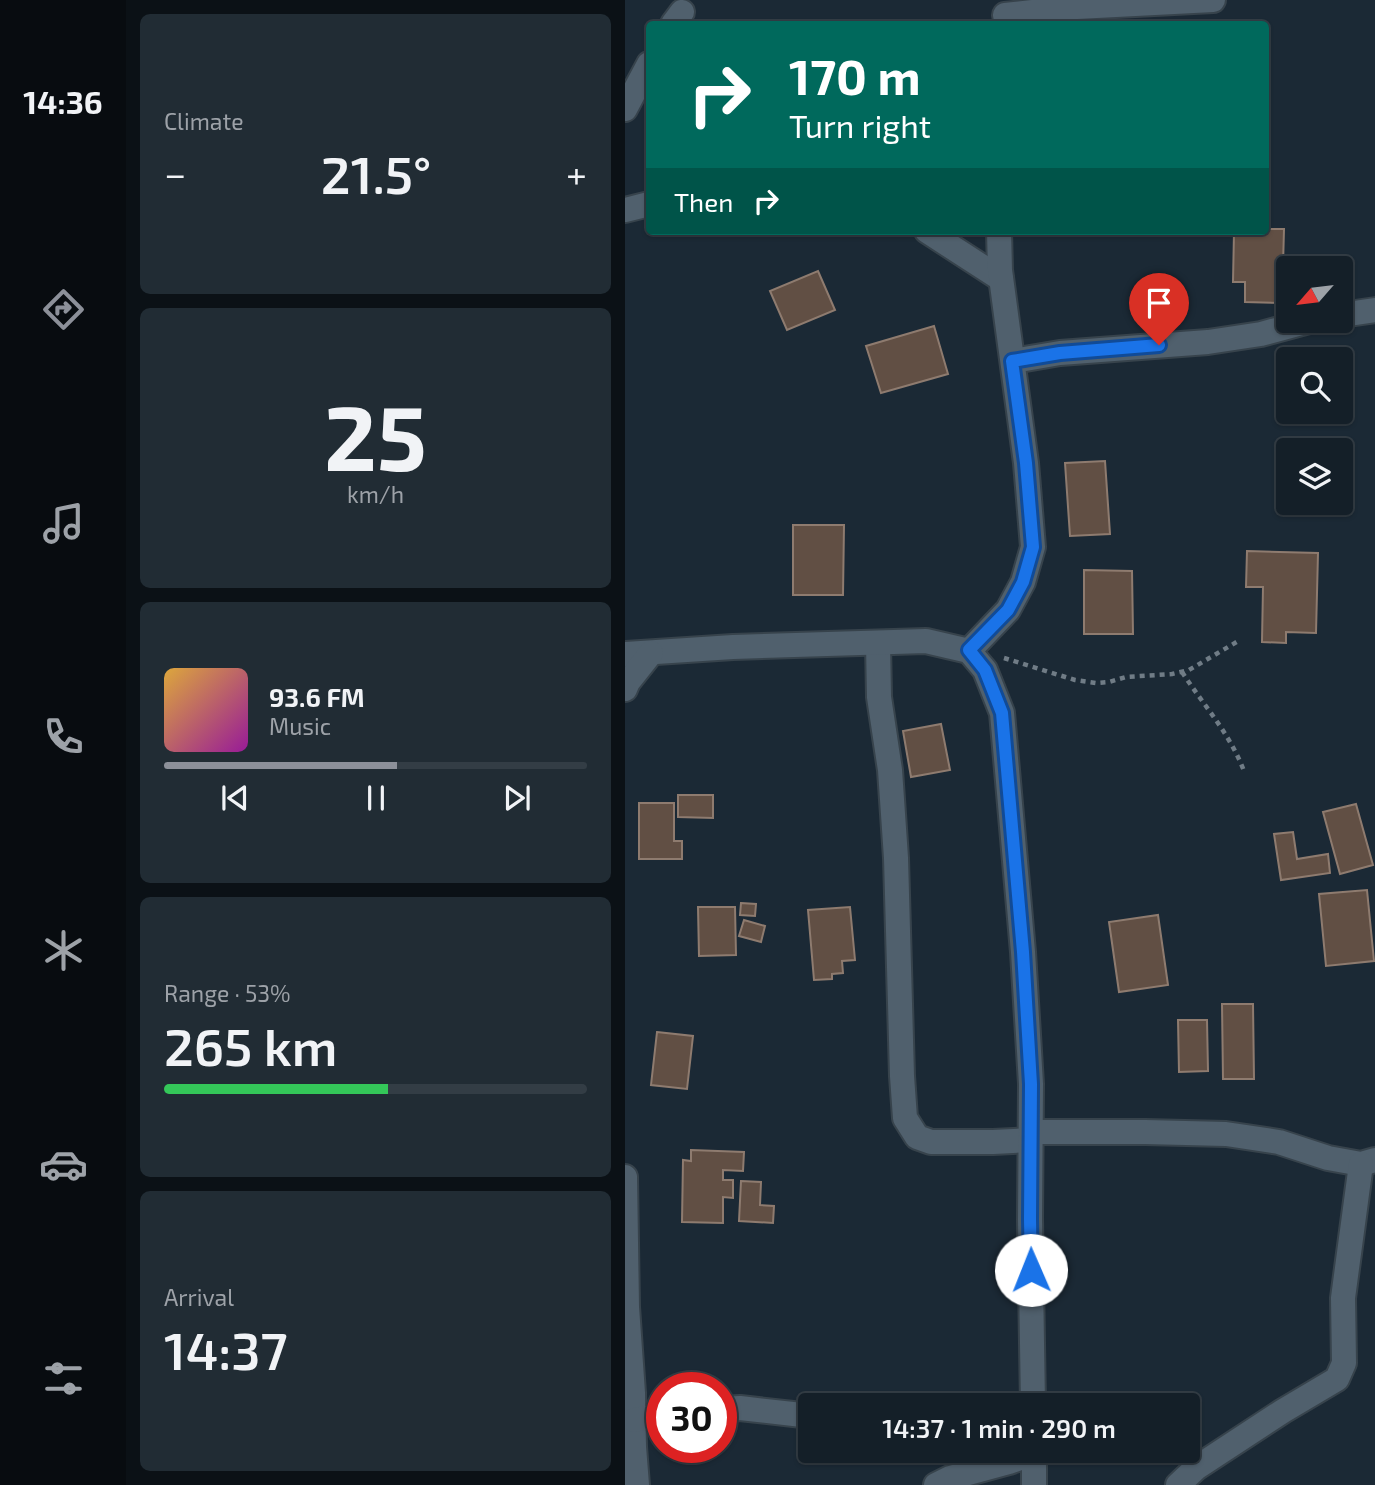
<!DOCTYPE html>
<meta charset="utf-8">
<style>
body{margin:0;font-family:"Exo 2",sans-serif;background:#212c34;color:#f1f3f6;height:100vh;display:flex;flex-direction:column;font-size:26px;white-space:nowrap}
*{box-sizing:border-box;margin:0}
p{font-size:23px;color:#9da2a8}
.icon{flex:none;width:38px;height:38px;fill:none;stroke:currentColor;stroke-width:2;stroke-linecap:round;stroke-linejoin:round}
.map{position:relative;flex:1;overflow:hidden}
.side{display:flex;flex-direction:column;gap:14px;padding:14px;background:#0b1116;width:499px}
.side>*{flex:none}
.top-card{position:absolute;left:21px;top:21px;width:623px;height:214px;border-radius:7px;box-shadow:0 2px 5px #0004,0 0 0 2px #333d45;background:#00695c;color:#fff;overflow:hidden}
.needle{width:46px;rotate:242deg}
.fabs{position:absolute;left:651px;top:256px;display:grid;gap:14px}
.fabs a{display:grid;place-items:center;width:77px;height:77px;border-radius:7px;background:#141f28;box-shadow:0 2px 5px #0004,0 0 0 2px #333d45;font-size:35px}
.speed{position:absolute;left:21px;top:1372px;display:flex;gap:14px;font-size:35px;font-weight:700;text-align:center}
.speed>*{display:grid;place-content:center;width:91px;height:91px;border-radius:50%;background:#141f28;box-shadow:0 2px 5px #0004,0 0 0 2px #333d45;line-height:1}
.speed .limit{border:10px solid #d22;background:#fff;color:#111}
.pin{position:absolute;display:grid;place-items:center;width:60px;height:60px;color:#fff;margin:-72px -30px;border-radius:50% 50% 50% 0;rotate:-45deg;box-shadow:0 0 7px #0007}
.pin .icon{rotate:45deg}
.me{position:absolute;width:77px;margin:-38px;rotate:359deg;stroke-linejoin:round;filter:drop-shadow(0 0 5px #0008)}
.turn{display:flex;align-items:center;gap:24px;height:147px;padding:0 28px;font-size:32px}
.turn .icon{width:91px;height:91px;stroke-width:2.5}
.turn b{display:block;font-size:49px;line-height:60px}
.then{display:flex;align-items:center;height:66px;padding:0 28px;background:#0003;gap:14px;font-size:26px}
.big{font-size:52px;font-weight:600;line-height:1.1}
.side .tile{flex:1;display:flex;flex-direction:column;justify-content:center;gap:10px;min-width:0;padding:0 24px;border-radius:10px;background:#212c34}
.side .dial{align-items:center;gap:0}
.dial b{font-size:91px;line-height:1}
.song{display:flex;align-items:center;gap:21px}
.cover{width:84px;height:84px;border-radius:10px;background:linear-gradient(135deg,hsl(40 70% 55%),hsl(300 70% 35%))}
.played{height:7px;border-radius:4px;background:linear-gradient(90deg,#8c9099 55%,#333d45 55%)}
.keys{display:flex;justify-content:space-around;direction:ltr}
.heat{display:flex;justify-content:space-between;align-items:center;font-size:38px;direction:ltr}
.charge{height:10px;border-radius:5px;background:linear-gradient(90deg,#34c759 53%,#333d45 0)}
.trip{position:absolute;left:173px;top:1393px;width:402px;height:70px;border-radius:7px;background:#141f28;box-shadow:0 2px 5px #0004,0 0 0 2px #333d45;font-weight:600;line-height:70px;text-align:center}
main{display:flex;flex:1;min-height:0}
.tabs{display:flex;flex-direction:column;width:126px;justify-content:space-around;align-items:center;background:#080c10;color:#9da2a8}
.tabs .icon{width:49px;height:49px}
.tabs .on{color:#8c9099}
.tabs b{font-size:32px;color:#f1f3f6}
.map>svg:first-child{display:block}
.building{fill:#614f44;stroke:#8e7b6f;stroke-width:2}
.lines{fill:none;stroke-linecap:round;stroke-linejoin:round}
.street-casing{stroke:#37434c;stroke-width:28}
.path{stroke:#707c86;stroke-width:4.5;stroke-dasharray:5 5;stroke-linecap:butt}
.street{stroke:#50606d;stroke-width:24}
.route-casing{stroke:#114b97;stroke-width:18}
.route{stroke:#1a73e8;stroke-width:12}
</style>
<main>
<nav class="tabs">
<b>14:36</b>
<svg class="icon on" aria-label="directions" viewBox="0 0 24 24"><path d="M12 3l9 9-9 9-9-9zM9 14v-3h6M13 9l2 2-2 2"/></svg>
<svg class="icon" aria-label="music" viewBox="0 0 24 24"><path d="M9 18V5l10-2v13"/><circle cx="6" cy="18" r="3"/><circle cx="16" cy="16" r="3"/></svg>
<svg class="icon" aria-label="phone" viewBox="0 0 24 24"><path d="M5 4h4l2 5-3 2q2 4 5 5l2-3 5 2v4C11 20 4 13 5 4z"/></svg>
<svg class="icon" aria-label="climate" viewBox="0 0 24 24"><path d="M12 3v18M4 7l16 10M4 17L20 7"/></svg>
<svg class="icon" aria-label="car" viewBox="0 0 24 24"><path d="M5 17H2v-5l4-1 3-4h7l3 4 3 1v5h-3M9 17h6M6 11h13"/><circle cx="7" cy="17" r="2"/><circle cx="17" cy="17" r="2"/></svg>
<svg class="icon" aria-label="filters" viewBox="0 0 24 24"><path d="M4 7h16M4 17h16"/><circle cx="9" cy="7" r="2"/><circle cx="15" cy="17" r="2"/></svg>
</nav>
<section class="side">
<div class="tile"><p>Climate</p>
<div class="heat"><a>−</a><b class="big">21.5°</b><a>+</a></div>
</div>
<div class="tile dial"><b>25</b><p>km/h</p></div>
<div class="tile">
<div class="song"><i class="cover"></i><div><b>93.6 FM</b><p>Music</p></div></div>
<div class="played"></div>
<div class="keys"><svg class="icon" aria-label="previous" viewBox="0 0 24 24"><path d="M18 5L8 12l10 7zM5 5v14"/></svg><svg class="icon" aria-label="pause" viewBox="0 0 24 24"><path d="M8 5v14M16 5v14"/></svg><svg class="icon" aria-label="next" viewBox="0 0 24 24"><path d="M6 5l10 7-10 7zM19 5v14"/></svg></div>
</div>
<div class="tile"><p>Range · 53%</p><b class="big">265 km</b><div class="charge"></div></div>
<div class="tile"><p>Arrival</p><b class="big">14:37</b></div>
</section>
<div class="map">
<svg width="751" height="1485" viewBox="0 0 751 1485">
<rect width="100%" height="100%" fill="#1b2935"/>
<g class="building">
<path d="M640,229H659L657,303L620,302V282H608L609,232L640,231Z"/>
<path d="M193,271L210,310L162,330L145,291Z"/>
<path d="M309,326L323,374L256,393L241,346Z"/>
<path d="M480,461L485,534L445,536L440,463Z"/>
<path d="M168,525H219L218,595H168Z"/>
<path d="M622,551L693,553L691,633L661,632V643L637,642L638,587H621Z"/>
<path d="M459,570L507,571L508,634H459Z"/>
<path d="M316,724L325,770L286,777L278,731Z"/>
<path d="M53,795H88V818L53,817Z"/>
<path d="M14,803H49V841H57V859H14Z"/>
<path d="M731,804L748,865L715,874L698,812Z"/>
<path d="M668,832L672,859L703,854L705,873L656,880L649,834Z"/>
<path d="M742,890L749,961L701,966L694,894Z"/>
<path d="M116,903L131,904L130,916L115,915Z"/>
<path d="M73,907H110L111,955L74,956Z"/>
<path d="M225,907L230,960L217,961L218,973L207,974V979L189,980L183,910Z"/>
<path d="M533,915L543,985L494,992L484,922Z"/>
<path d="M119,920L140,926L136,942L114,936Z"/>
<path d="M597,1004H628L629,1079H598Z"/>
<path d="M553,1020H582L583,1071L554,1072Z"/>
<path d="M32,1032L68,1036L62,1089L26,1085Z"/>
<path d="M66,1150L119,1152L118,1171L98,1170V1180H108V1198L98,1197V1223L57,1222L58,1160L66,1161Z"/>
<path d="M116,1181L136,1182L135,1205L149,1206L148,1223L114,1221Z"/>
</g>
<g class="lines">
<defs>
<g id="street">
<path d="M380,15L452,7L588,0"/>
<path d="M48,24L57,12"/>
<path d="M0,109L24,64"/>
<path d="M0,210L24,204"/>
<path d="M302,231L376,279"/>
<path d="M716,315L751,310"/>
<path d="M388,361L435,353L583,342L636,334L688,320"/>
<path d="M253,643L254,697L265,770L271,858L277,1076L280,1118L292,1137L306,1142H368L406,1140"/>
<path d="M344,651L383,610L398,582L408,547L401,463L375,270L374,231"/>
<path d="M0,654L108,647L301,641L344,651L360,670L377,713L398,952L406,1084L405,1219L408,1405"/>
<path d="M0,689L3,682L26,653"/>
<path d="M406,1132H520L601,1134L654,1142L703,1158L736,1164L750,1160"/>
<path d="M0,1177L2,1307L8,1393L9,1447L12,1485"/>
<path d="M96,1409L115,1408L186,1416"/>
<path d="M9,1420L37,1415"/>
<path d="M311,1485L325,1478L384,1462L409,1453"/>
<path d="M409,1485V1451"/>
<path d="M553,1485L571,1468L658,1411L712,1379L719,1363L718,1298L736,1164"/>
</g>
</defs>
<use href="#street" class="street-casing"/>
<g class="path">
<path d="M379,658L450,680L471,683L484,682L501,677L547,674L564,670L615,640"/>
<path d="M557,672C579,706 604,732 619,771"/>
</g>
<use href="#street" class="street"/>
</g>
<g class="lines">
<defs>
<path id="route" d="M406,1270L405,1219L406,1084L398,952L377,713L360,670L344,650L383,610L398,582L408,547L401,463L387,361L435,353L534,345"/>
</defs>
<use href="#route" class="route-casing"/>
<use href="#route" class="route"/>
</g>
</svg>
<div class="fabs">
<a><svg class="needle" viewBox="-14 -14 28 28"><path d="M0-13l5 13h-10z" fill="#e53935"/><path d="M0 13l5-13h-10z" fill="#9da2a8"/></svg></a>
<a><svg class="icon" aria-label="search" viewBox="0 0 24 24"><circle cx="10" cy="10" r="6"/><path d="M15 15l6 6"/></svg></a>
<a><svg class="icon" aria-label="layers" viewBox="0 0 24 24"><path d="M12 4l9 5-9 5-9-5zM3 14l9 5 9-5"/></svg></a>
</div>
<div class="speed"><div class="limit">30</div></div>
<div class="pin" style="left:534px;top:345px;background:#d93025"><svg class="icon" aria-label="arrive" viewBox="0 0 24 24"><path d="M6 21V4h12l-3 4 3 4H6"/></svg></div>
<svg class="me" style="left:406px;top:1270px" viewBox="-20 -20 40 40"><circle r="19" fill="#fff"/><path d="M0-13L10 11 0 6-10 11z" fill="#1a73e8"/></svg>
<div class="trip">14:37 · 1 min · 290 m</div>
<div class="top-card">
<div class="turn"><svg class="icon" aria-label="right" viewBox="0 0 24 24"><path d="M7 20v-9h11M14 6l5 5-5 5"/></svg><div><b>170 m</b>Turn right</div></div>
<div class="then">Then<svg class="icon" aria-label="right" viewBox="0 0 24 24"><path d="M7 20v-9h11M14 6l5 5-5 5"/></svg></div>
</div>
</div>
</main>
